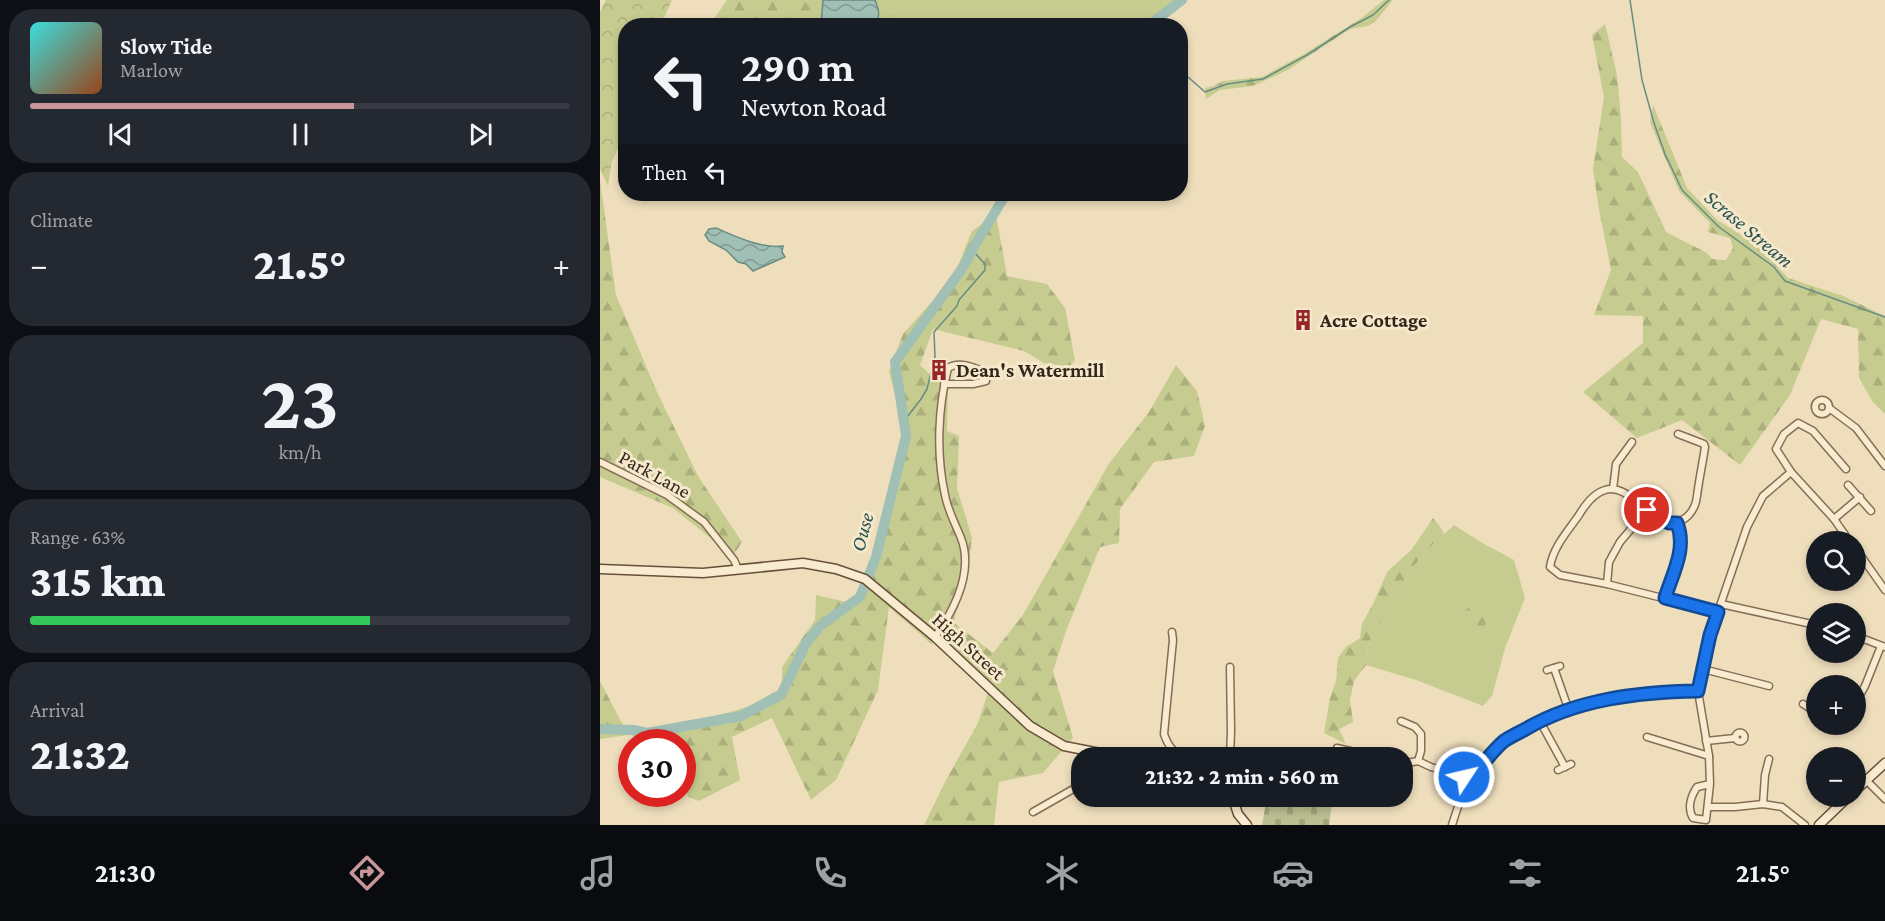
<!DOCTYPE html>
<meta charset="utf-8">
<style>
body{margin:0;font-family:"Crimson Pro",serif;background:#242831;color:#f1f3f6;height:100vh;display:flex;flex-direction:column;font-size:22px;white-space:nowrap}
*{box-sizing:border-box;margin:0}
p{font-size:20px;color:#9ea1a6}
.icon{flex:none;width:33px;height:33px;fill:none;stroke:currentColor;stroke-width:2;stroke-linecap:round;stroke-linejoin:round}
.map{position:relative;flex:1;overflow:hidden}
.sheet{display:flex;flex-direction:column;gap:9px;padding:9px;background:#0d0f14;width:600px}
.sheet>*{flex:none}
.guide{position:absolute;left:18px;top:18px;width:570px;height:183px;border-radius:24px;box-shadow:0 3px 9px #0003;background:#171b24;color:#f1f3f6;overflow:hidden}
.controls{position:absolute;left:1206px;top:531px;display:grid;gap:12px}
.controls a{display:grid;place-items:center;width:60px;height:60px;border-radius:50%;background:#171b24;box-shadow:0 3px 9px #0003;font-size:30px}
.speed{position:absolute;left:18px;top:729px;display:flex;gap:12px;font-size:30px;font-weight:700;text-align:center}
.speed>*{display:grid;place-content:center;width:78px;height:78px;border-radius:50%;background:#171b24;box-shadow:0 3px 9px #0003;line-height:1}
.speed .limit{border:9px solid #d22;background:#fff;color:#111}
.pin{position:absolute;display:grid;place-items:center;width:51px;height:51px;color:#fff;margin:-26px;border:3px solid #fff;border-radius:50%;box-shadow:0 2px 6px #0007}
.me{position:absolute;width:66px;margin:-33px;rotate:55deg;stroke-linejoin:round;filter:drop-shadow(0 0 4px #0008)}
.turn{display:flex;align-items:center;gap:21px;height:126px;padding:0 24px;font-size:27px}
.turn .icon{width:78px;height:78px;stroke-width:2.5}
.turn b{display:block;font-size:42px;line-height:51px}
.then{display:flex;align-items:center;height:57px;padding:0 24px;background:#0003;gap:12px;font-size:22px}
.big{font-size:45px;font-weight:800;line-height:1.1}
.sheet .widget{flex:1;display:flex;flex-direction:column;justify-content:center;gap:9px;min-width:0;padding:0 21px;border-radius:24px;background:#242831}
.sheet .dial{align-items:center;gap:0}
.dial b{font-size:78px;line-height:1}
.song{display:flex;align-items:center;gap:18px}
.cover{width:72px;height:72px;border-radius:9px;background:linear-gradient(135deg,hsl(180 70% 55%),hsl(20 70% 35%))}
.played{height:6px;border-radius:3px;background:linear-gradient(90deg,#c89699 60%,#363941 60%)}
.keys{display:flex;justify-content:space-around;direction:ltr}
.heat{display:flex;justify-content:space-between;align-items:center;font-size:33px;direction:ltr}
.charge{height:9px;border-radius:4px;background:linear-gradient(90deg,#34c759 63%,#363941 0)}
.trip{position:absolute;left:471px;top:747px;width:342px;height:60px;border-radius:24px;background:#171b24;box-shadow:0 3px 9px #0003;font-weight:800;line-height:60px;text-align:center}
.menu{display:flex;height:96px;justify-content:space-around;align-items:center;background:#090b0e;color:#9ea1a6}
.menu .icon{width:42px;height:42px}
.menu .on{color:#c89699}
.menu b{font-size:27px;color:#f1f3f6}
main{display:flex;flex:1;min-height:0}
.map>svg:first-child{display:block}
.grass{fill:#c6cc90}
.forest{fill:url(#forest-firs)}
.cemetery{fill:url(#cemetery-stones)}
.park{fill:url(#park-crowns)}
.water{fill:url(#water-waves);stroke:#688c82;stroke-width:1.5}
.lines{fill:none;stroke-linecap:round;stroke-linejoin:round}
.stream{stroke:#688c82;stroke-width:1.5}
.river{stroke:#a0bfb5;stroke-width:10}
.minor-casing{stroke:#856e55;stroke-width:9}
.secondary-casing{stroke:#674f39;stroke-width:11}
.minor{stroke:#f9ebcf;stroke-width:6}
.secondary{stroke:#f9ebcf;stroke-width:8}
.route-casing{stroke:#114b97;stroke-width:15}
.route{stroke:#1a73e8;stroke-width:10}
.labels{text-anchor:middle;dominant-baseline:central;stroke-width:6;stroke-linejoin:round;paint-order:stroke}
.poi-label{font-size:20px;font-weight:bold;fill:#34261b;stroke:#f5e8cb;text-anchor:start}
.street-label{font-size:20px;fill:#34261b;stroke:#f5e8cb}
.water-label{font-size:21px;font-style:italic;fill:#295451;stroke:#f5e8cb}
</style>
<main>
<section class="sheet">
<div class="widget">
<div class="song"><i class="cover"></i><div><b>Slow Tide</b><p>Marlow</p></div></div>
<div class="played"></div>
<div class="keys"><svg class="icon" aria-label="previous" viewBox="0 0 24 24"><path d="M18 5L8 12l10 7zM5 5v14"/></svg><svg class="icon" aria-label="pause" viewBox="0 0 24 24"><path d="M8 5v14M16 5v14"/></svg><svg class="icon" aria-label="next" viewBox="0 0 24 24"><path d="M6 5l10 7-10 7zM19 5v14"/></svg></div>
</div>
<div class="widget"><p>Climate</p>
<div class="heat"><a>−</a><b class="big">21.5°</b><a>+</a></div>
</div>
<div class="widget dial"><b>23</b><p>km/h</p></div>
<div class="widget"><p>Range · 63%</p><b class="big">315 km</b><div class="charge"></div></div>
<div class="widget"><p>Arrival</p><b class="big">21:32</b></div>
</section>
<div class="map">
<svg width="1285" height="825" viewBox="0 0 1285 825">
<defs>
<pattern id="forest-firs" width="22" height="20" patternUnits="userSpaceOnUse" patternTransform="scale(1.5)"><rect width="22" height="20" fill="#c6cc90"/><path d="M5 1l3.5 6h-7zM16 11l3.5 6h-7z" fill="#abaf7c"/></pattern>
<pattern id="cemetery-stones" width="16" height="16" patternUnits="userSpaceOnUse" patternTransform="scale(1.5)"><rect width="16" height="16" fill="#bbc090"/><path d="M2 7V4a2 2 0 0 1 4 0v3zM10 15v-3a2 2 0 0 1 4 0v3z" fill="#a1a57c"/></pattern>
<pattern id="park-crowns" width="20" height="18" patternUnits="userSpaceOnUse" patternTransform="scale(1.5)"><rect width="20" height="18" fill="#c6cc90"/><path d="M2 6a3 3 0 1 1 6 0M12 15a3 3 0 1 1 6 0" fill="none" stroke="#abaf7c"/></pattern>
<pattern id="water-waves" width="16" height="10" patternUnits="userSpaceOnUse" patternTransform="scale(1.5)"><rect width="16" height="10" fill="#a0bfb5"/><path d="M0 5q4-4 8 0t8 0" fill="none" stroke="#839b92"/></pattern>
</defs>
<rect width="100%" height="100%" fill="#eedebc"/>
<g class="grass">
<path d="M286,0H581L545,26L291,25Z"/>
<path d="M854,525L884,544L914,560L925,598L905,648L892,696L883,706L816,680L766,665L768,645L794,597L814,566L829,548Z"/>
</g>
<g class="forest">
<path d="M127,0H223L221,25L109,26Z"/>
<path d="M275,0H287L291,25L274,26C281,17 279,10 275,0Z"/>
<path d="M784,0H793L775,22L768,26L750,29L686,71L653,86L620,90L606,99L605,88L614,86L623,81L662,77L704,54L760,19Z"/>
<path d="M1005,24L1017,75L1021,118L1022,157L1038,172L1066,232L1107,253L1112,259L1126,260L1133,248L1130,238L1108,232L1110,223L1079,191L1050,122L1053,105L1087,188L1117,220L1156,244L1188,278L1243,296L1285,316V414L1273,402L1259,378L1258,329L1221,319L1190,395L1140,465L1082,420L1037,438L983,392L1043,343V316L994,315L1011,270L999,209L993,169L1004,97L992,35Z"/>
<path d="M0,180L16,295L57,392L98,476L142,542L133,556L73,508L0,477Z"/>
<path d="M396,214L407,276L447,284L465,308L475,360L469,367L444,363L424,351L333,329L320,365L348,391L347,431L359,436L357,488L372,538L366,585L353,622L393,653L423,615L508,465L549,412L576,365L597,391L605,426L594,456L554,462L520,509L519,543L500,547L466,631L453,671L473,738L443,773L399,782L394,825H324L346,780L378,723L391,683L343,638L331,644L289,607L278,690L236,780L211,800L172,718L132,737L140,780L99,801L88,797L83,782L82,742H35L32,734L67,731L147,707L182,688V667L215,620L216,595L251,603L269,571L303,428L289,371L303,334L353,278L372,231Z"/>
<path d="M833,518L842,529L844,535L829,548L814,566L794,597L768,645L766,665L754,681L750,700L753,722L739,729L746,744L724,733L730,698L736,681L738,658L746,647L760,638L762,624L774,602L787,572L812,549Z"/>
<circle cx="875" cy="618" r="12"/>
<path d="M0,681L28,735L0,739Z"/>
</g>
<path class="cemetery" d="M667,797H721L732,801L729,825H662Z"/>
<path class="park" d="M6,0H72L61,25L26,26L25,134L12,161L8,186L0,169V12Z"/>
<g class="water">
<path d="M223,0H275C279,10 281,17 274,25H221Z"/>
<path d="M116,228C135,236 161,249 183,246L182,252L185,257L153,271L146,264L138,262L126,250L109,241L105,235L109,229Z"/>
</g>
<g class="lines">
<g class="stream">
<path d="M1030,0L1042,80L1054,123L1065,154L1082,190L1119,227L1174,267L1185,281L1285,317"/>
<path d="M588,77L605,92L627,84L663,79L707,55L750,27L773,15L789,0"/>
<path d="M304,421L321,399L327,389L335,357L334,332L357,306L359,300L385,270V264L372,250"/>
</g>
<g class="river">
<path d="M548,26L582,0"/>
<path d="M0,729L35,730L47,733L141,716L181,695L206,643L220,626L260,597L276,557L306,436L295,362L364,266L372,250L406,194"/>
</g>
<defs>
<g id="minor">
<circle cx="1222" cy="407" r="7"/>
<path d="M1229,408L1256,428L1285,466"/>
<path d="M1078,434L1104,444L1105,447C1103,461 1100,475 1098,489C1097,494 1097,502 1094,507C1092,512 1087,518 1082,520C1055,535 1032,481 1005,490C994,493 985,505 979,515C968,531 953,547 950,567L960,575L1007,584L1118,612"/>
<path d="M0,462L67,495L104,522L134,560L138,569"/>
<path d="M1246,469L1213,431L1198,423L1184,434L1176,449L1191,472L1234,519L1250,542"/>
<path d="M1248,485L1271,511"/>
<path d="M1013,489L1016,464L1032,442"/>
<path d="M1234,519L1260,497"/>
<path d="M1256,549L1285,590"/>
<path d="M1007,584L1009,562L1020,542L1047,510"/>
<path d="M1065,598L1082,546L1081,534L1077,523"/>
<path d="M1121,604L1216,625"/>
<path d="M572,632L573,640L564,734C568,746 573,752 585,758"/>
<path d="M1256,636L1285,647"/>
<path d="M335,637C354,610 374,572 361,538C355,523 348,511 345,495C336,454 338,408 348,368C359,361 375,367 386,374V381L373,384H344"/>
<path d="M954,668L968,708"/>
<path d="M1103,669L1169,686"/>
<path d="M947,670L960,666"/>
<path d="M1256,702L1265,686L1281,646"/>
<path d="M1203,704L1216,712"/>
<path d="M942,719V725L965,767"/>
<path d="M801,721L815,727L821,734V751L818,761"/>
<circle cx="1140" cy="737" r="4.5"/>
<path d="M1047,737L1109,756"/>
<path d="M1106,741L1135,738"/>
<path d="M630,758L631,731L630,667"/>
<path d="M734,758L737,748L780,758"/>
<path d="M805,766L807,763L818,761L831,767L870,779"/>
<path d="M958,770L971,764"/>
<path d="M1266,780L1285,799"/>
<path d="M1110,784L1097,787C1091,796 1087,808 1093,818L1106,820L1110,784L1109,756L1098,691L1110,635L1147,527L1163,496L1191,472"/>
<path d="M1163,804L1165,775L1169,759"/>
<path d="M1108,807H1135L1163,804L1182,807L1205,825"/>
<path d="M433,812L482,784"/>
<path d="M852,825C857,810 862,791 871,778C923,705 1015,693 1098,691"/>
</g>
<g id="secondary">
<path d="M0,569L103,573L203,563L236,569L265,579L335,637L430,726L464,746L510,755L576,758"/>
<path d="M1256,790L1285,763"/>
<path d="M632,796L638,814L647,825"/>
<path d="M1219,825L1249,796"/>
</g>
</defs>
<use href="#minor" class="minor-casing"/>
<use href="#secondary" class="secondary-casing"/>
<use href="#minor" class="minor"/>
<use href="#secondary" class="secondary"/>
</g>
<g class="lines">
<defs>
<path id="route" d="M864,777L870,779C881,767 892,751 904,741C910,737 918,733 924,730C976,699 1038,692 1098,691L1110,635L1118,612L1065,598C1073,572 1087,549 1077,523H1069L1047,510"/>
</defs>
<use href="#route" class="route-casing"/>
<use href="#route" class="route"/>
</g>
<defs>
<symbol id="building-bare" viewBox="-9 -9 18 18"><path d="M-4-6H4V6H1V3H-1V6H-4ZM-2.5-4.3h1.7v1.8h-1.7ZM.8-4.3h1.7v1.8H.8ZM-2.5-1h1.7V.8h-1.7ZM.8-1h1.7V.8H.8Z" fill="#952528" stroke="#f5e8cb" stroke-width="2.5" paint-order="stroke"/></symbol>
</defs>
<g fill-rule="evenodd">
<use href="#building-bare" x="688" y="305" width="30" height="30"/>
<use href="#building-bare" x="324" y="355" width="30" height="30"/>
</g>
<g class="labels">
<g class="poi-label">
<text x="720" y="320">Acre Cottage</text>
<text x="356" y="370">Dean's Watermill</text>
</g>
<g class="street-label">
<text transform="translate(55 474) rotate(29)">Park Lane</text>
<text transform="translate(369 646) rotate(42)">High Street</text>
</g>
<g class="water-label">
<text transform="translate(1149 229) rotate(40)">Scrase Stream</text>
<text transform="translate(262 532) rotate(-75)">Ouse</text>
</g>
</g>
</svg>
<div class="controls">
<a><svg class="icon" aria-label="search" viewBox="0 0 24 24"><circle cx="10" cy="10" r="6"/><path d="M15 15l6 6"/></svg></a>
<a><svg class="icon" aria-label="layers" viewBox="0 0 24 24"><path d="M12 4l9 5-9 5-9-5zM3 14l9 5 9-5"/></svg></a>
<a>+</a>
<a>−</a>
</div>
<div class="speed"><div class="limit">30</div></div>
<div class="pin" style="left:1047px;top:510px;background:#d93025"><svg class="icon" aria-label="arrive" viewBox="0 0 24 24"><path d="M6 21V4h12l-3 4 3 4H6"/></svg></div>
<svg class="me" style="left:864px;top:777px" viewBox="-20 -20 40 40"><circle r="17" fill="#1a73e8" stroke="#fff" stroke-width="3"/><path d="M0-11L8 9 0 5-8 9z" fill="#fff"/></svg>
<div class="trip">21:32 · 2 min · 560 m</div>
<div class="guide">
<div class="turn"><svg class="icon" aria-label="left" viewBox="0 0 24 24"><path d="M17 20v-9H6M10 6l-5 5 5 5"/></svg><div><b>290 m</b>Newton Road</div></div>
<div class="then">Then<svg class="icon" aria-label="left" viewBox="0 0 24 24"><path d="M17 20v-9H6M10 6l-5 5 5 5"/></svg></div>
</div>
</div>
</main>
<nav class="menu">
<b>21:30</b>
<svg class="icon on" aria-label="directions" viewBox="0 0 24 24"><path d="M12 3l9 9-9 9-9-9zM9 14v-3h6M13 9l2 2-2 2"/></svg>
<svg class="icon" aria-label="music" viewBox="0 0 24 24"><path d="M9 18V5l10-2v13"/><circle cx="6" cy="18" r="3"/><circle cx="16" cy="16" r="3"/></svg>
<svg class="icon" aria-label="phone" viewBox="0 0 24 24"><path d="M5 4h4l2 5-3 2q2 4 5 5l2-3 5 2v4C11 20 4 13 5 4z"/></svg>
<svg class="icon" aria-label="climate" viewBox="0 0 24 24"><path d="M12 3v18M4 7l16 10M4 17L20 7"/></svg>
<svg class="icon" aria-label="car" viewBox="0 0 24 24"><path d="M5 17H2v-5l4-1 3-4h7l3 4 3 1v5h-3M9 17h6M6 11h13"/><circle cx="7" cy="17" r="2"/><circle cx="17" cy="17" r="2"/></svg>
<svg class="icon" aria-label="filters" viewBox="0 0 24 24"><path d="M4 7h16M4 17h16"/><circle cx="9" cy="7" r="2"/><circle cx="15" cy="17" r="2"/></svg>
<b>21.5°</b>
</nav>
